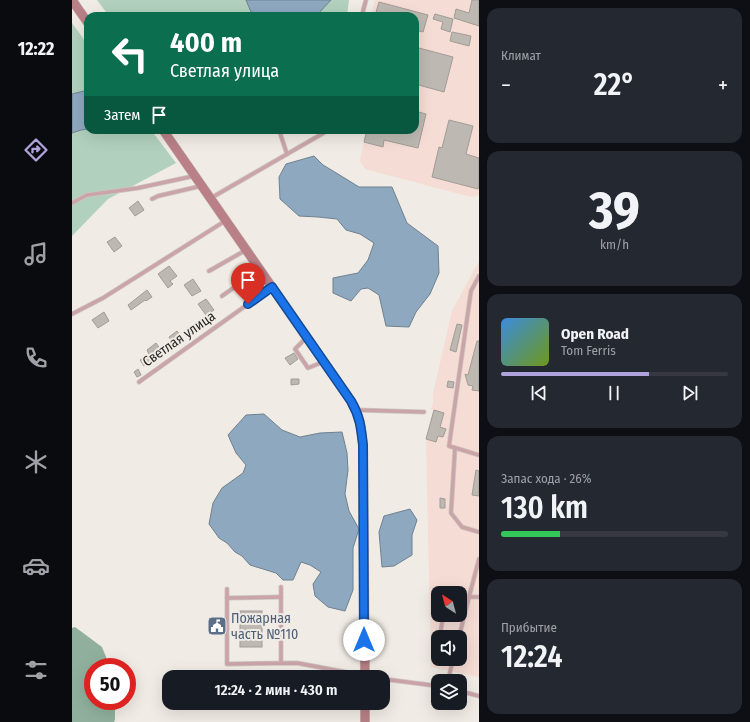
<!DOCTYPE html>
<html lang="ru">
<meta charset="utf-8">
<style>
body{margin:0;font-family:"Fira Sans Condensed",sans-serif;background:#242831;color:#f1f3f6;height:100vh;display:flex;flex-direction:column;font-size:15px;white-space:nowrap}
*{box-sizing:border-box;margin:0}
p{font-size:13px;color:#9ea1a6}
.icon{flex:none;width:22px;height:22px;fill:none;stroke:currentColor;stroke-width:2;stroke-linecap:round;stroke-linejoin:round}
.map{position:relative;flex:1;overflow:hidden}
.details{display:flex;flex-direction:column;gap:8px;padding:8px;background:#0d0f14;width:271px}
.details>*{flex:none}
.hud{position:absolute;left:12px;top:12px;width:335px;height:122px;border-radius:12px;box-shadow:0 4px 16px #0002;background:#0b6e4f;color:#fff;overflow:hidden}
.needle{width:26px;rotate:324deg}
.controls{position:absolute;left:359px;top:586px;display:grid;gap:8px}
.controls a{display:grid;place-items:center;width:36px;height:36px;border-radius:8px;background:#171b24;box-shadow:0 4px 16px #0002;font-size:20px}
.speed{position:absolute;left:12px;top:658px;display:flex;gap:8px;font-size:20px;font-weight:700;text-align:center}
.speed>*{display:grid;place-content:center;width:52px;height:52px;border-radius:50%;background:#171b24;box-shadow:0 4px 16px #0002;line-height:1}
.speed .limit{border:6px solid #d22;background:#fff;color:#111}
.pin{position:absolute;display:grid;place-items:center;width:34px;height:34px;color:#fff;margin:-41px -17px;border-radius:50% 50% 50% 0;rotate:-45deg;box-shadow:0 0 4px #0007}
.pin .icon{rotate:45deg}
.me{position:absolute;width:44px;margin:-22px;rotate:0deg;stroke-linejoin:round;filter:drop-shadow(0 0 3px #0008)}
.turn{display:flex;align-items:center;gap:14px;height:84px;padding:0 20px;font-size:18px}
.turn .icon{width:52px;height:52px;stroke-width:2.5}
.turn b{display:block;font-size:28px;line-height:34px}
.then{display:flex;align-items:center;height:38px;padding:0 20px;background:#0003;gap:8px;font-size:15px}
.big{font-size:30px;font-weight:600;line-height:1.1}
.details .card{flex:1;display:flex;flex-direction:column;justify-content:center;gap:6px;min-width:0;padding:0 14px;border-radius:12px;background:#242831}
.details .dial{align-items:center;gap:0}
.dial b{font-size:52px;line-height:1}
.song{display:flex;align-items:center;gap:12px}
.cover{width:48px;height:48px;border-radius:6px;background:linear-gradient(135deg,hsl(210 70% 55%),hsl(80 70% 35%))}
.played{height:4px;border-radius:2px;background:linear-gradient(90deg,#b0a3db 65%,#363941 65%)}
.keys{display:flex;justify-content:space-around;direction:ltr}
.heat{display:flex;justify-content:space-between;align-items:center;font-size:22px;direction:ltr}
.charge{height:6px;border-radius:3px;background:linear-gradient(90deg,#34c759 26%,#363941 0)}
.trip{position:absolute;left:90px;top:670px;width:228px;height:40px;border-radius:12px;background:#171b24;box-shadow:0 4px 16px #0002;font-weight:600;line-height:40px;text-align:center}
main{display:flex;flex:1;min-height:0}
.dock{display:flex;flex-direction:column;width:72px;justify-content:space-around;align-items:center;background:#090b0e;color:#9ea1a6}
.dock .icon{width:28px;height:28px}
.dock .active{color:#b0a3db}
.dock b{font-size:18px;color:#f1f3f6}
.map>svg:first-child{display:block}
.industrial{fill:#f5dcd4;fill-rule:evenodd}
.green{fill:#b1d1be}
.forest{fill:#90b09d}
.water{fill:#8ea8bf;stroke:#6f8190}
.building{fill:#bdb9b2;stroke:#a19c96}
.lines{fill:none;stroke-linecap:round;stroke-linejoin:round}
.service-casing{stroke:#ccc7c1;stroke-width:5}
.secondary-casing{stroke:#ccc7c1;stroke-width:10}
.service{stroke:#cba4a8;stroke-width:3.5}
.secondary{stroke:#b98087;stroke-width:9}
.route-casing{stroke:#114b97;stroke-width:10}
.route{stroke:#1a73e8;stroke-width:7}
.labels{text-anchor:middle;dominant-baseline:central;stroke-width:4;stroke-linejoin:round;paint-order:stroke}
.street-label{font-size:14px;fill:#272523;stroke:#f0ebe4}
.service-label{font-size:14px;fill:#4e5e75;stroke:#f0ebe4;text-anchor:start}
</style>
<main>
<nav class="dock">
<b>12:22</b>
<svg class="icon active" aria-label="directions" viewBox="0 0 24 24"><path d="M12 3l9 9-9 9-9-9zM9 14v-3h6M13 9l2 2-2 2"/></svg>
<svg class="icon" aria-label="music" viewBox="0 0 24 24"><path d="M9 18V5l10-2v13"/><circle cx="6" cy="18" r="3"/><circle cx="16" cy="16" r="3"/></svg>
<svg class="icon" aria-label="phone" viewBox="0 0 24 24"><path d="M5 4h4l2 5-3 2q2 4 5 5l2-3 5 2v4C11 20 4 13 5 4z"/></svg>
<svg class="icon" aria-label="climate" viewBox="0 0 24 24"><path d="M12 3v18M4 7l16 10M4 17L20 7"/></svg>
<svg class="icon" aria-label="car" viewBox="0 0 24 24"><path d="M5 17H2v-5l4-1 3-4h7l3 4 3 1v5h-3M9 17h6M6 11h13"/><circle cx="7" cy="17" r="2"/><circle cx="17" cy="17" r="2"/></svg>
<svg class="icon" aria-label="filters" viewBox="0 0 24 24"><path d="M4 7h16M4 17h16"/><circle cx="9" cy="7" r="2"/><circle cx="15" cy="17" r="2"/></svg>
</nav>
<div class="map">
<svg width="407" height="722" viewBox="0 0 407 722">
<rect width="100%" height="100%" fill="#f0ebe4"/>
<g class="industrial">
<path d="M303,0H407V195L399,197L304,172L293,169L288,161L294,131L292,130H343V16H299Z"/>
<path d="M407,261V677L359,667L354,439L362,410L359,409L361,404V394L380,311ZM366,593H388V615H366ZM366,637H388V659H366Z"/>
</g>
<g class="green">
<path d="M25,0H277L275,16H37Z"/>
<path d="M0,23L16,45V130H79L104,163L36,199L0,236Z"/>
</g>
<path class="forest" d="M3,627L30,647L38,667H21V701H43V720L42,722H0V628Z"/>
<g class="water">
<path d="M174,0H259L244,16H197L179,12Z"/>
<path d="M16,90V129L9,130L0,133V94Z"/>
<path d="M242,156L251,165L266,174L287,187H320L335,223L366,246L367,273L358,294L344,312L337,327L314,326L307,295L296,288L289,289L279,301L261,293V278L286,273L296,260L302,243L288,234L274,230L265,219L246,217L227,216L208,199L207,177L214,164Z"/>
<path d="M192,414L210,430L228,437L248,433L270,432L275,453L276,470L273,494L277,511L287,529L281,548V590L273,611L256,607L243,596L241,584L249,572L238,565L229,562L221,580H211L204,573L178,565L170,556L163,552L155,543L147,538L137,524L141,503L150,488L171,473L174,465L164,453L156,435L174,415Z"/>
<path d="M338,509L345,520L340,535V555L322,566L310,567L307,532L312,516Z"/>
</g>
<g class="building">
<path d="M400,0H407V26L382,18L384,9L397,13Z"/>
<path d="M307,2L356,15L351,32L343,30V16H303Z"/>
<path d="M363,14L381,19L378,32L369,29L371,22L361,19Z"/>
<path d="M380,32L399,36L397,46L378,41Z"/>
<path d="M343,47L381,57L372,92L343,84Z"/>
<path d="M343,111L354,114L346,148L312,140L311,147L292,142L295,130H343Z"/>
<path d="M377,120L401,126L394,154L407,158V185L406,189L360,177L367,147L370,148Z"/>
<path d="M66,201L72,210L63,216L57,208Z"/>
<path d="M43,237L50,246L42,252L35,242Z"/>
<path d="M97,266L105,276L98,281L101,284L96,288L86,274Z"/>
<path d="M121,279L129,291L120,296L112,285Z"/>
<path d="M75,290L80,297L74,301L73,300L59,310L56,305Z"/>
<path d="M134,299L142,310L134,315L126,304Z"/>
<path d="M32,312L37,321L26,328L20,320Z"/>
<path d="M385,324L390,325L384,352L378,350Z"/>
<path d="M105,331L110,338L102,344L97,337Z"/>
<path d="M405,341H407V391L400,390L401,386L396,385L393,374L396,375Z"/>
<path d="M84,343L91,353L72,366L68,360L77,354L75,350Z"/>
<path d="M222,353L226,359L218,365L213,358Z"/>
<path d="M66,369L69,375L65,377L62,372Z"/>
<path d="M219,379H227V384L219,385Z"/>
<path d="M376,381L382,382L381,388L375,387Z"/>
<path d="M362,410L372,413L368,427L374,429L371,437L366,436L364,442L354,439Z"/>
<path d="M404,470L407,471V496L400,495Z"/>
<path d="M368,498L373,499V508H368Z"/>
<rect x="168" y="611" width="22" height="36"/>
</g>
<g class="lines">
<defs>
<g id="service">
<path d="M291,16V11L294,0"/>
<path d="M207,130L215,154"/>
<path d="M139,198L255,131L276,130"/>
<path d="M80,199L86,196L129,186"/>
<path d="M0,203L15,195L66,188L122,176"/>
<path d="M137,271L174,250"/>
<path d="M407,276L399,291L377,446L407,455"/>
<path d="M150,296L187,270"/>
<path d="M0,314L31,298L153,221"/>
<path d="M234,338L223,349L236,368L251,362"/>
<path d="M67,382L200,287"/>
<path d="M285,410L352,412"/>
<path d="M383,448L379,513L390,527L407,532"/>
<path d="M209,587V663"/>
<path d="M155,589V664L225,663L300,677"/>
<path d="M397,597L407,559"/>
<path d="M155,598L209,597"/>
<path d="M368,637L371,615"/>
<path d="M387,637L397,597H407"/>
<path d="M311,679L366,686"/>
<path d="M376,681L381,659"/>
<path d="M388,691L407,696"/>
</g>
<g id="secondary">
<path d="M0,0L16,23"/>
<path d="M91,130L279,401L284,410L288,422L291,445L293,677"/>
<path d="M293,703V722"/>
</g>
</defs>
<use href="#service" class="service-casing"/>
<use href="#secondary" class="secondary-casing"/>
<use href="#service" class="service"/>
<use href="#secondary" class="secondary"/>
</g>
<g class="lines">
<defs>
<path id="route" d="M176,304L200,287L279,401C288,417 289,427 291,445L292,640"/>
</defs>
<use href="#route" class="route-casing"/>
<use href="#route" class="route"/>
</g>
<defs>
<symbol id="civic-square" viewBox="-11 -11 22 22"><rect x="-9" y="-9" width="18" height="18" rx="4" fill="#5c6f8a" stroke="#f0ebe4"/><path d="M-.6-6.5H3V-4.5H.6V-3L4-1V1h2V6H-6V1h2V-1L-.6-3ZM-1.2 2.5V6h2.4V2.5Z" fill="#fff"/></symbol>
</defs>
<g fill-rule="evenodd">
<use href="#civic-square" x="134" y="615" width="22" height="22"/>
</g>
<g class="labels">
<g class="street-label">
<text transform="translate(107 339) rotate(-35)">Светлая улица</text>
</g>
<g class="service-label">
<text x="159" y="618">Пожарная<tspan x="159" dy="16">часть №110</tspan></text>
</g>
</g>
</svg>
<div class="controls">
<a><svg class="needle" viewBox="-14 -14 28 28"><path d="M0-13l5 13h-10z" fill="#e53935"/><path d="M0 13l5-13h-10z" fill="#9ea1a6"/></svg></a>
<a><svg class="icon" aria-label="sound" viewBox="0 0 24 24"><path d="M4 9h4l5-4v14l-5-4H4zM17 9q2 3 0 6"/></svg></a>
<a><svg class="icon" aria-label="layers" viewBox="0 0 24 24"><path d="M12 4l9 5-9 5-9-5zM3 14l9 5 9-5"/></svg></a>
</div>
<div class="speed"><div class="limit">50</div></div>
<div class="pin" style="left:176px;top:304px;background:#d93025"><svg class="icon" aria-label="arrive" viewBox="0 0 24 24"><path d="M6 21V4h12l-3 4 3 4H6"/></svg></div>
<svg class="me" style="left:292px;top:640px" viewBox="-20 -20 40 40"><circle r="19" fill="#fff"/><path d="M0-13L10 11 0 6-10 11z" fill="#1a73e8"/></svg>
<div class="trip">12:24 · 2 мин · 430 m</div>
<div class="hud">
<div class="turn"><svg class="icon" aria-label="left" viewBox="0 0 24 24"><path d="M17 20v-9H6M10 6l-5 5 5 5"/></svg><div><b>400 m</b>Светлая улица</div></div>
<div class="then">Затем<svg class="icon" aria-label="arrive" viewBox="0 0 24 24"><path d="M6 21V4h12l-3 4 3 4H6"/></svg></div>
</div>
</div>
<section class="details">
<div class="card"><p>Климат</p>
<div class="heat"><a>−</a><b class="big">22°</b><a>+</a></div>
</div>
<div class="card dial"><b>39</b><p>km/h</p></div>
<div class="card">
<div class="song"><i class="cover"></i><div><b>Open Road</b><p>Tom Ferris</p></div></div>
<div class="played"></div>
<div class="keys"><svg class="icon" aria-label="previous" viewBox="0 0 24 24"><path d="M18 5L8 12l10 7zM5 5v14"/></svg><svg class="icon" aria-label="pause" viewBox="0 0 24 24"><path d="M8 5v14M16 5v14"/></svg><svg class="icon" aria-label="next" viewBox="0 0 24 24"><path d="M6 5l10 7-10 7zM19 5v14"/></svg></div>
</div>
<div class="card"><p>Запас хода · 26%</p><b class="big">130 km</b><div class="charge"></div></div>
<div class="card"><p>Прибытие</p><b class="big">12:24</b></div>
</section>
</main>
